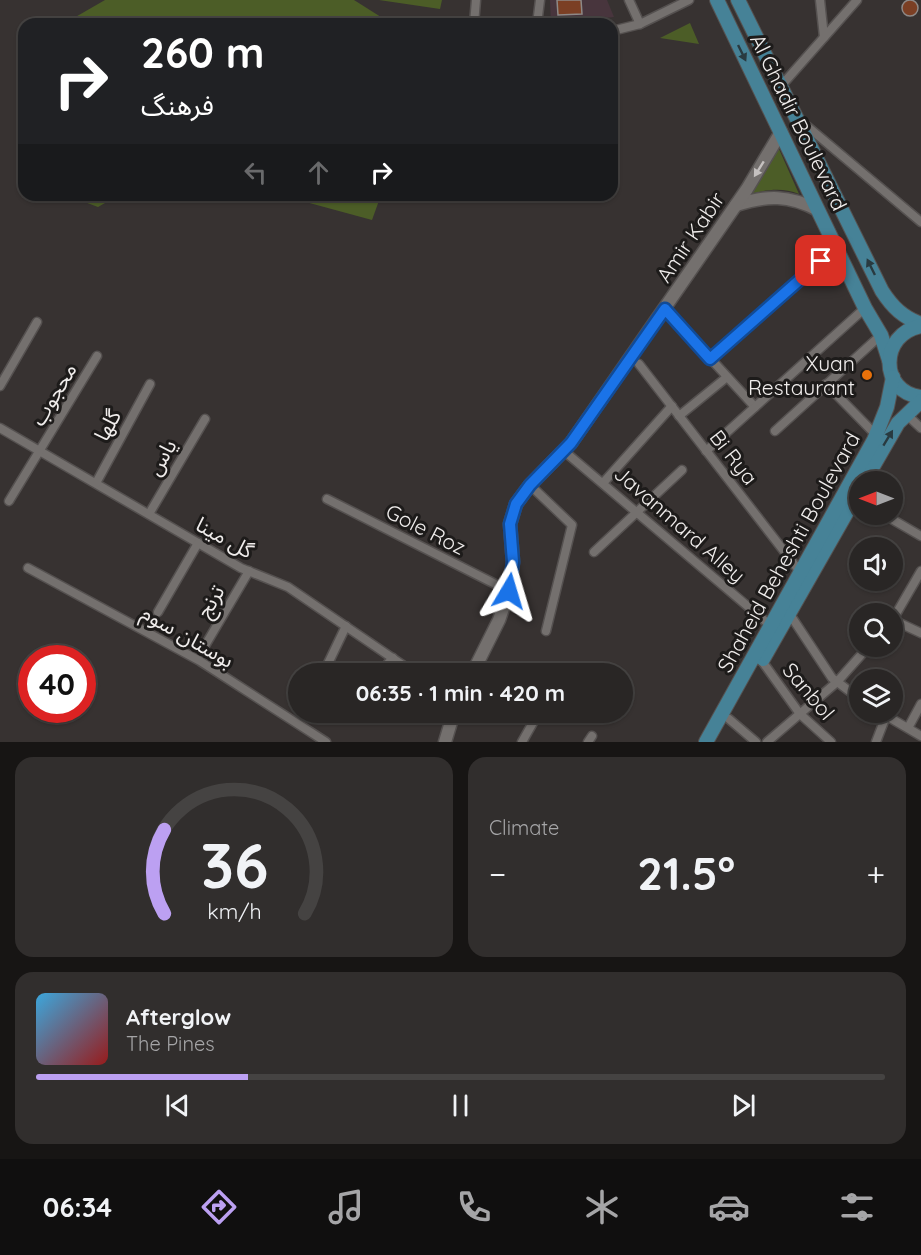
<!DOCTYPE html>
<meta charset="utf-8">
<style>
body{margin:0;font-family:Quicksand,"Noto Sans Arabic",sans-serif;background:#312e2d;color:#f1f3f6;height:100vh;display:flex;flex-direction:column;font-size:22px;white-space:nowrap}
*{box-sizing:border-box;margin:0}
p{font-size:20px;color:#a5a5a7}
.icon{flex:none;width:33px;height:33px;fill:none;stroke:currentColor;stroke-width:2;stroke-linecap:round;stroke-linejoin:round}
.map{position:relative;height:742px;overflow:hidden}
.drawer{display:flex;flex-direction:column;gap:15px;padding:15px;background:#171514;flex:1}
.drawer>*{flex:none}
.guide{position:absolute;left:18px;top:18px;width:600px;height:183px;border-radius:18px;box-shadow:0 2px 4px #0004,0 0 0 2px #454342;background:#202124;color:#fff;overflow:hidden}
.needle{width:39px;rotate:270deg}
.buttons{position:absolute;left:849px;top:471px;display:grid;gap:12px}
.buttons a{display:grid;place-items:center;width:54px;height:54px;border-radius:50%;background:#292625;box-shadow:0 2px 4px #0004,0 0 0 2px #454342;font-size:30px}
.speed{position:absolute;left:18px;top:645px;display:flex;gap:12px;font-size:30px;font-weight:700;text-align:center}
.speed>*{display:grid;place-content:center;width:78px;height:78px;border-radius:50%;background:#292625;box-shadow:0 2px 4px #0004,0 0 0 2px #454342;line-height:1}
.speed .limit{border:9px solid #d22;background:#fff;color:#111}
.pin{position:absolute;display:grid;place-items:center;width:51px;height:51px;color:#fff;margin:-26px;border-radius:12px;box-shadow:0 3px 9px #0006}
.me{position:absolute;width:66px;margin:-33px;rotate:7deg;stroke-linejoin:round;filter:drop-shadow(0 0 4px #0008)}
.turn{display:flex;align-items:center;gap:21px;height:126px;padding:0 24px;font-size:27px}
.turn .icon{width:78px;height:78px;stroke-width:2.5}
.turn b{display:block;font-size:42px;line-height:51px}
.lanes{display:flex;align-items:center;height:57px;padding:0 24px;background:#0003;justify-content:center;gap:30px;direction:ltr}
.lanes .off{opacity:.35}
.big{font-size:45px;font-weight:700;line-height:1.1}
.drawer .tile{flex:1;display:flex;flex-direction:column;justify-content:center;gap:9px;min-width:0;padding:0 21px;border-radius:18px;background:#312e2d}
.drawer .dial{align-items:center;gap:0}
.dial svg{height:156px;overflow:visible;fill:none;stroke:#454342;stroke-width:7;stroke-linecap:round;text-anchor:middle}
.dial text{fill:#f1f3f6;stroke:none}
.song{display:flex;align-items:center;gap:18px}
.cover{width:72px;height:72px;border-radius:9px;background:linear-gradient(135deg,hsl(200 70% 55%),hsl(0 70% 35%))}
.played{height:6px;border-radius:3px;background:linear-gradient(90deg,#bca0f2 25%,#454342 25%)}
.keys{display:flex;justify-content:space-around;direction:ltr}
.heat{display:flex;justify-content:space-between;align-items:center;font-size:33px;direction:ltr}
.drawer .tiles{flex:1;display:grid;gap:15px;grid-template-columns:1fr 1fr}
.tile:last-child{grid-column:span 2}
.trip{position:absolute;left:288px;top:663px;width:345px;height:60px;border-radius:30px;background:#292625;box-shadow:0 2px 4px #0004,0 0 0 2px #454342;font-weight:700;line-height:60px;text-align:center}
.tab-bar{display:flex;height:96px;justify-content:space-around;align-items:center;background:#100f0f;color:#a5a5a7}
.tab-bar .icon{width:42px;height:42px}
.tab-bar .current{color:#bca0f2}
.tab-bar b{font-size:27px;color:#f1f3f6}
.map>svg:first-child{display:block}
.education{fill:#48353d}
.green{fill:#4c5d27}
.building{fill:#7b3f24;stroke:#8e8987;stroke-width:1.5}
.lines{fill:none;stroke-linecap:round;stroke-linejoin:round}
.street-casing{stroke:#555150;stroke-width:11}
.secondary-casing{stroke:#555150;stroke-width:15}
.primary-casing{stroke:#555150;stroke-width:16}
.street{stroke:#74706e;stroke-width:8}
.secondary{stroke:#74706e;stroke-width:12}
.primary{stroke:#468297;stroke-width:14}
.oneway{fill:#293a40}
.oneway2{fill:#c5c1c0}
.route-casing{stroke:#114b97;stroke-width:15}
.route{stroke:#1a73e8;stroke-width:10}
.food-dot{fill:#e8710a;stroke:#1d1b1a;stroke-width:2}
.labels{text-anchor:middle;dominant-baseline:central;stroke-width:6;stroke-linejoin:round;paint-order:stroke}
.street-label{font-size:21px;fill:#f0edec;stroke:#1d1b1a}
.poi-label{font-size:21px;fill:#f0edec;stroke:#1d1b1a;text-anchor:end}
</style>
<div class="map">
<svg width="921" height="742" viewBox="0 0 921 742">
<rect width="100%" height="100%" fill="#373231"/>
<path class="education" d="M550,0H607L614,17L551,24Z"/>
<g class="green">
<path d="M105,0H354L392,24H72V19Z"/>
<path d="M379,0H442L440,9Z"/>
<path d="M690,23L699,44L660,38Z"/>
<path d="M779,149L799,194C782,187 766,190 749,194Z"/>
<path d="M66,195H119L98,207Z"/>
<path d="M280,195H381L372,220Z"/>
</g>
<g class="building">
<path d="M557,0H581L582,14L558,15Z"/>
<circle cx="910" cy="8" r="8"/>
</g>
<g class="lines">
<defs>
<g id="street">
<path d="M629,0L640,24"/>
<path d="M820,0L824,37"/>
<path d="M474,24L476,0"/>
<path d="M537,24L540,0"/>
<path d="M612,31L640,24L689,0"/>
<path d="M781,86L857,0"/>
<path d="M802,122L921,222"/>
<path d="M665,309L755,407"/>
<path d="M710,359L837,247"/>
<path d="M639,364L801,573"/>
<path d="M826,384L876,435"/>
<path d="M0,386L37,322"/>
<path d="M906,414L921,428"/>
<path d="M679,416L727,377"/>
<path d="M0,428L241,568L288,587L410,670L432,674"/>
<path d="M775,431L881,335"/>
<path d="M564,451L771,626"/>
<path d="M706,451L865,308"/>
<path d="M96,483L150,384"/>
<path d="M603,483L672,406"/>
<path d="M530,485L572,525L546,631"/>
<path d="M327,499L509,591"/>
<path d="M9,501L97,356"/>
<path d="M149,514L205,419"/>
<path d="M883,514L921,536"/>
<path d="M594,552L682,470"/>
<path d="M28,568L200,661L326,742"/>
<path d="M158,612L198,543"/>
<path d="M789,613L832,678L860,699"/>
<path d="M893,620L921,633"/>
<path d="M892,621L921,571"/>
<path d="M203,649L249,571"/>
<path d="M762,661L800,714L831,742"/>
<path d="M323,674L346,626"/>
<path d="M378,674L393,658"/>
<path d="M880,712L921,736"/>
<path d="M729,719L756,742"/>
<path d="M908,728L921,704"/>
<path d="M522,742L539,712"/>
<path d="M588,742L592,736"/>
<path d="M767,742L837,682L869,646"/>
<path d="M876,742L886,716"/>
</g>
<g id="secondary">
<path d="M736,205C767,195 789,195 818,210"/>
<path d="M472,674L499,620L509,591L513,562L510,524L516,504L530,485L571,443L747,189L781,132"/>
<path d="M445,742L454,712"/>
</g>
<g id="primary">
<path d="M717,0L865,308L881,335L889,360"/>
<path d="M738,0L882,291C893,308 903,317 921,324"/>
<path d="M921,326C879,334 879,392 921,397"/>
<path d="M864,482L898,423L921,401"/>
<path d="M763,659L860,489"/>
<path d="M706,742L874,440L887,407L893,377"/>
</g>
</defs>
<use href="#street" class="street-casing"/>
<use href="#secondary" class="secondary-casing"/>
<use href="#primary" class="primary-casing"/>
<use href="#street" class="street"/>
<use href="#secondary" class="secondary"/>
<use href="#primary" class="primary"/>
</g>
<defs><path id="oneway-solid" d="M-6-.8H1V-3.2L6.5 0L1 3.2V.8H-6Z" transform="scale(1.5)"/></defs>
<g class="oneway">
<use href="#oneway-solid" transform="translate(742 53) rotate(64)"/>
<use href="#oneway-solid" transform="translate(871 267) rotate(-116)"/>
<use href="#oneway-solid" transform="translate(888 438) rotate(-59)"/>
</g>
<use class="oneway2" href="#oneway-solid" transform="translate(759 169) rotate(122)"/>
<g class="lines">
<defs>
<path id="route" d="M509,591L513,562L510,524L516,504L530,485L571,443L665,309L710,359L821,261"/>
</defs>
<use href="#route" class="route-casing"/>
<use href="#route" class="route"/>
</g>
<circle class="food-dot" cx="867" cy="375" r="6"/>
<g class="labels">
<g class="street-label">
<text transform="translate(799 122) rotate(64)">Al Ghadir Boulevard</text>
<text transform="translate(690 237) rotate(-56)">Amir Kabir</text>
<text transform="translate(53 394) rotate(-59)">محجوب</text>
<text transform="translate(107 425) rotate(-61)">گلها</text>
<text transform="translate(161 457) rotate(-60)">یاس</text>
<text transform="translate(734 457) rotate(52)">Bi Rya</text>
<text transform="translate(680 524) rotate(41)">Javanmard Alley</text>
<text transform="translate(426 529) rotate(27)">Gole Roz</text>
<text transform="translate(225 537) rotate(29)">گل مینا</text>
<text transform="translate(788 552) rotate(-61)">Shaheid Beheshti Boulevard</text>
<text transform="translate(210 601) rotate(-60)">ترنج</text>
<text transform="translate(188 636) rotate(30)">بوستان سوم</text>
<text transform="translate(809 691) rotate(50)">Sanbol</text>
</g>
<g class="poi-label">
<text x="855" y="363">Xuan<tspan x="855" dy="24">Restaurant</tspan></text>
</g>
</g>
</svg>
<div class="buttons">
<a><svg class="needle" viewBox="-14 -14 28 28"><path d="M0-13l5 13h-10z" fill="#e53935"/><path d="M0 13l5-13h-10z" fill="#a5a5a7"/></svg></a>
<a><svg class="icon" aria-label="sound" viewBox="0 0 24 24"><path d="M4 9h4l5-4v14l-5-4H4zM17 9q2 3 0 6"/></svg></a>
<a><svg class="icon" aria-label="search" viewBox="0 0 24 24"><circle cx="10" cy="10" r="6"/><path d="M15 15l6 6"/></svg></a>
<a><svg class="icon" aria-label="layers" viewBox="0 0 24 24"><path d="M12 4l9 5-9 5-9-5zM3 14l9 5 9-5"/></svg></a>
</div>
<div class="speed"><div class="limit">40</div></div>
<div class="pin" style="left:821px;top:261px;background:#d93025"><svg class="icon" aria-label="arrive" viewBox="0 0 24 24"><path d="M6 21V4h12l-3 4 3 4H6"/></svg></div>
<svg class="me" style="left:509px;top:591px" viewBox="-20 -20 40 40"><path d="M0-17L14 15 0 8-14 15z" fill="#1a73e8" stroke="#fff" stroke-width="4"/></svg>
<div class="trip">06:35 · 1 min · 420 m</div>
<div class="guide">
<div class="turn"><svg class="icon" aria-label="right" viewBox="0 0 24 24"><path d="M7 20v-9h11M14 6l5 5-5 5"/></svg><div><b>260 m</b>فرهنگ</div></div>
<div class="lanes"><svg class="icon off" aria-label="left" viewBox="0 0 24 24"><path d="M17 20v-9H6M10 6l-5 5 5 5"/></svg><svg class="icon off" aria-label="ahead" viewBox="0 0 24 24"><path d="M12 20V5M6 11l6-6 6 6"/></svg><svg class="icon" aria-label="right" viewBox="0 0 24 24"><path d="M7 20v-9h11M14 6l5 5-5 5"/></svg></div>
</div>
</div>
<section class="drawer">
<div class="tiles">
<div class="tile dial"><svg viewBox="0 0 100 80">
<path d="M14 69A42 42 0 1 1 86 69"/>
<path d="M14 69A42 42 0 0 1 14 26" stroke="#bca0f2"/>
<text x="50" y="56" font-size="32" font-weight="700">36</text>
<text x="50" y="72" font-size="11">km/h</text>
</svg></div>
<div class="tile"><p>Climate</p>
<div class="heat"><a>−</a><b class="big">21.5°</b><a>+</a></div>
</div>
<div class="tile">
<div class="song"><i class="cover"></i><div><b>Afterglow</b><p>The Pines</p></div></div>
<div class="played"></div>
<div class="keys"><svg class="icon" aria-label="previous" viewBox="0 0 24 24"><path d="M18 5L8 12l10 7zM5 5v14"/></svg><svg class="icon" aria-label="pause" viewBox="0 0 24 24"><path d="M8 5v14M16 5v14"/></svg><svg class="icon" aria-label="next" viewBox="0 0 24 24"><path d="M6 5l10 7-10 7zM19 5v14"/></svg></div>
</div>
</div>
</section>
<nav class="tab-bar">
<b>06:34</b>
<svg class="icon current" aria-label="directions" viewBox="0 0 24 24"><path d="M12 3l9 9-9 9-9-9zM9 14v-3h6M13 9l2 2-2 2"/></svg>
<svg class="icon" aria-label="music" viewBox="0 0 24 24"><path d="M9 18V5l10-2v13"/><circle cx="6" cy="18" r="3"/><circle cx="16" cy="16" r="3"/></svg>
<svg class="icon" aria-label="phone" viewBox="0 0 24 24"><path d="M5 4h4l2 5-3 2q2 4 5 5l2-3 5 2v4C11 20 4 13 5 4z"/></svg>
<svg class="icon" aria-label="climate" viewBox="0 0 24 24"><path d="M12 3v18M4 7l16 10M4 17L20 7"/></svg>
<svg class="icon" aria-label="car" viewBox="0 0 24 24"><path d="M5 17H2v-5l4-1 3-4h7l3 4 3 1v5h-3M9 17h6M6 11h13"/><circle cx="7" cy="17" r="2"/><circle cx="17" cy="17" r="2"/></svg>
<svg class="icon" aria-label="filters" viewBox="0 0 24 24"><path d="M4 7h16M4 17h16"/><circle cx="9" cy="7" r="2"/><circle cx="15" cy="17" r="2"/></svg>
</nav>
